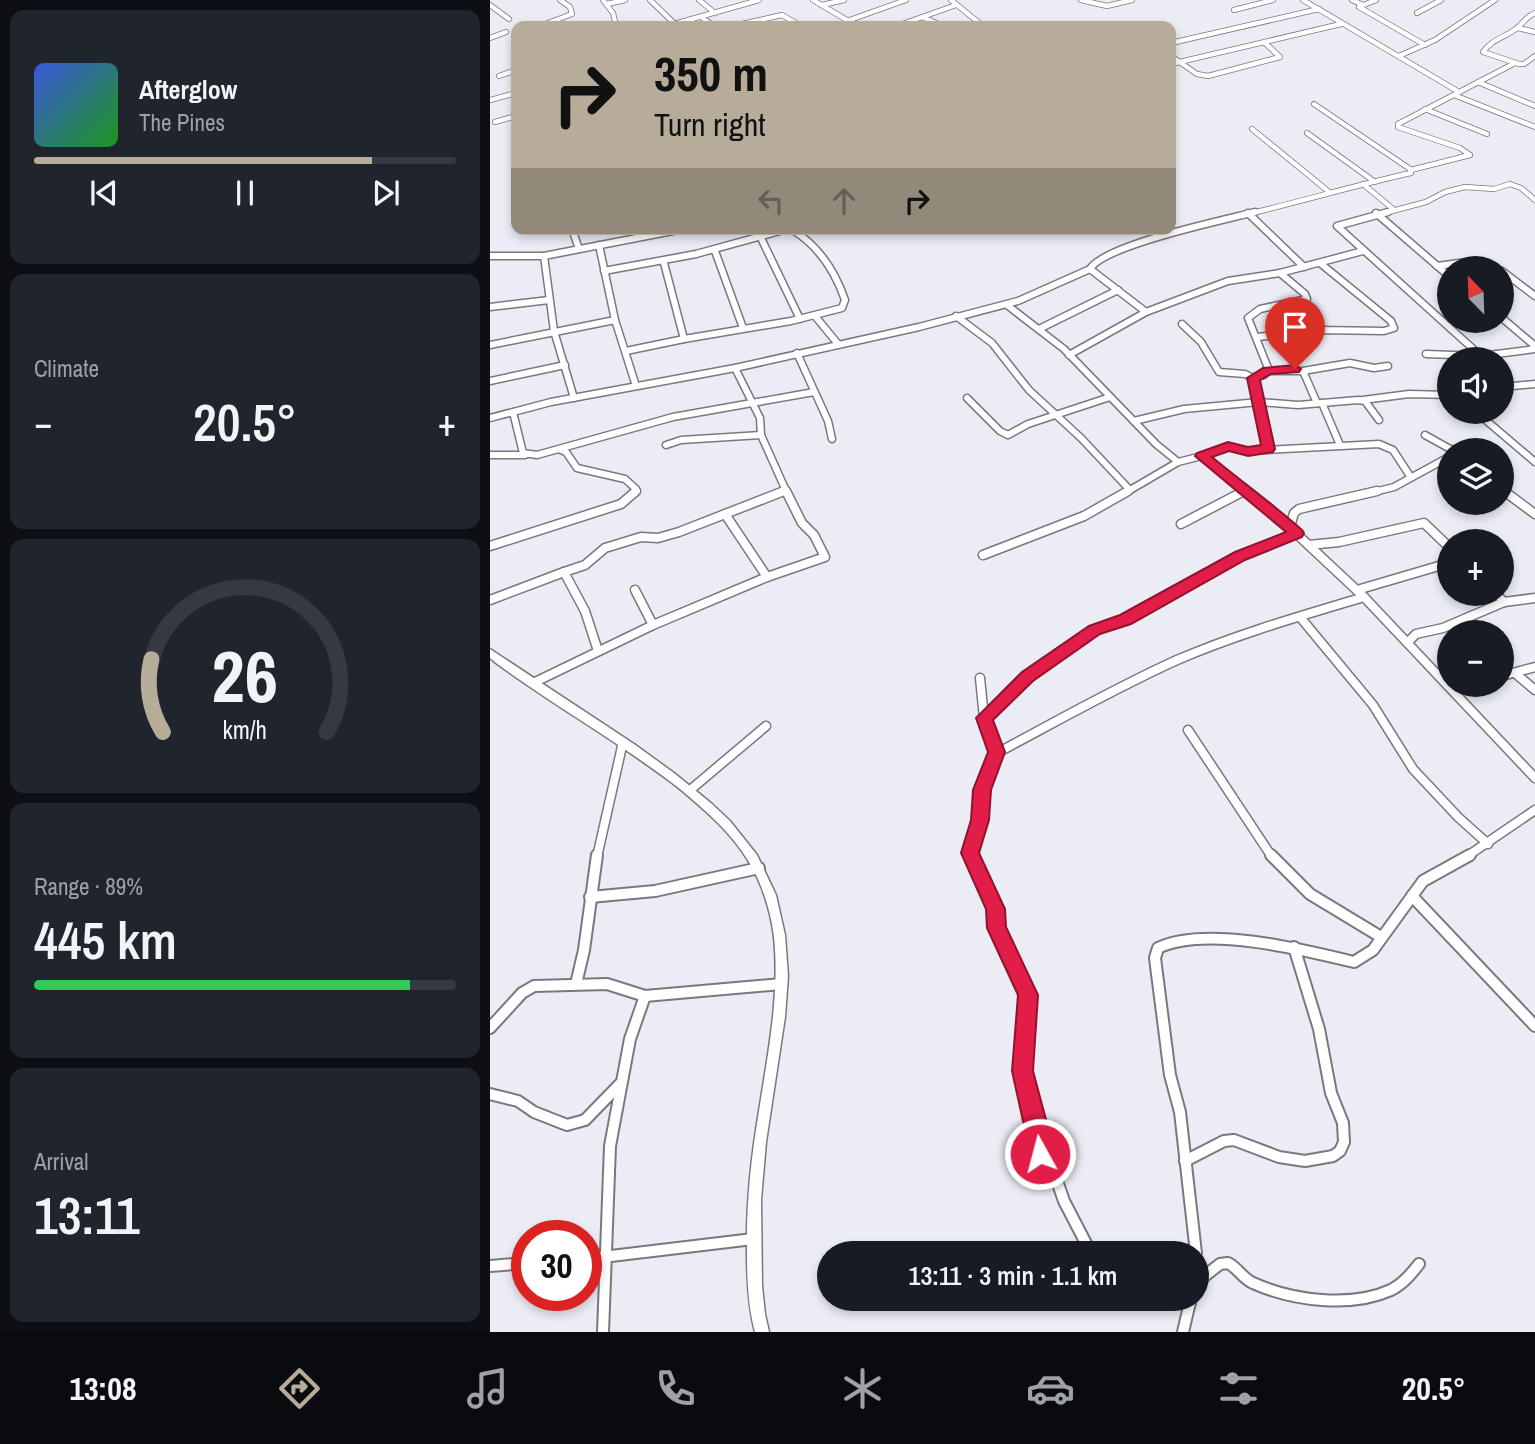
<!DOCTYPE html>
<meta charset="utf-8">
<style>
body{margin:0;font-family:"Archivo Narrow",sans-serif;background:#20242c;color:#f1f3f6;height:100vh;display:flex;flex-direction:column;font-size:26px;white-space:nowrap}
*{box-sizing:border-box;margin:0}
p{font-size:23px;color:#9ea1a6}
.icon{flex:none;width:38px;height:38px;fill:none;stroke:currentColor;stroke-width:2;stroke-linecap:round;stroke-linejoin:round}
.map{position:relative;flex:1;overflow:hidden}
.panel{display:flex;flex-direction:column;gap:10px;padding:10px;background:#0d0f14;width:490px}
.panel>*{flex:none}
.banner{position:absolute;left:21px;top:21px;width:665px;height:214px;border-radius:14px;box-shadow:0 4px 10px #0003;background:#b7ac99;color:#111;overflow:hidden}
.needle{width:46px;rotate:337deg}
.tools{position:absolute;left:947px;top:256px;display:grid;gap:14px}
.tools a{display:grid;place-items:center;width:77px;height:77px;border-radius:50%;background:#171b24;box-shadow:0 4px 10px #0003;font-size:35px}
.speed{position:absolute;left:21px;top:1220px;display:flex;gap:14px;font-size:35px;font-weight:700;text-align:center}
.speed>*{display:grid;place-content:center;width:91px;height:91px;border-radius:50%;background:#171b24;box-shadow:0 4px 10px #0003;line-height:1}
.speed .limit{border:10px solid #d22;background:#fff;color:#111}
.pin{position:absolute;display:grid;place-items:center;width:60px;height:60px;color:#fff;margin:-72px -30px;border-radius:50% 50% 50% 0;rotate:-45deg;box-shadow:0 0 7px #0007}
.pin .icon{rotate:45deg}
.me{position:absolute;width:77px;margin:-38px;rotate:353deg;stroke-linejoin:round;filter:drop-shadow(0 0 5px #0008)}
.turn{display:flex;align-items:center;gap:24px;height:147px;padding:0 28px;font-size:32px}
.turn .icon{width:91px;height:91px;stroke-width:2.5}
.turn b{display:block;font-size:49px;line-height:60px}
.lanes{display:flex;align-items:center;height:66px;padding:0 28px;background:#0003;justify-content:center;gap:35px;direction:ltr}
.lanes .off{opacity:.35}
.big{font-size:52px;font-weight:600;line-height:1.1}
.panel .tile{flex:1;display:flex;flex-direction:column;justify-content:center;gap:10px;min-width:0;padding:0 24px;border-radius:14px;background:#20242c}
.panel .dial{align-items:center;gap:0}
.dial svg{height:182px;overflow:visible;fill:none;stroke:#363941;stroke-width:7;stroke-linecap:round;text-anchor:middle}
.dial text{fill:#f1f3f6;stroke:none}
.song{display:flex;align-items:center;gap:21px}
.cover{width:84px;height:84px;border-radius:10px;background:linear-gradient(135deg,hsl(230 70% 55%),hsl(120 70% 35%))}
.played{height:7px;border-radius:4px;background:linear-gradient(90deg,#b7ac99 80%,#363941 80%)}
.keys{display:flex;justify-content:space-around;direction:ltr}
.heat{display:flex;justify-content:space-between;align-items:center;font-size:38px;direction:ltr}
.charge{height:10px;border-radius:5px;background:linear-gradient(90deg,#34c759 89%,#363941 0)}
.trip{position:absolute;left:327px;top:1241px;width:392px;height:70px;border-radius:35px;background:#171b24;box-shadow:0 4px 10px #0003;font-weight:600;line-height:70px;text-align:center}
.menu{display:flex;height:112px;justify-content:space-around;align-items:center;background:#090b0e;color:#9ea1a6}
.menu .icon{width:49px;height:49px}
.menu .active{color:#b7ac99}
.menu b{font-size:32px;color:#f1f3f6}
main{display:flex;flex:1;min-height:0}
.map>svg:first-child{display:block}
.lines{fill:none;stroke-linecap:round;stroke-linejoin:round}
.minor-far3-casing{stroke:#787880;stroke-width:6}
.minor-far2-casing{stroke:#787880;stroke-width:9}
.minor-far1-casing{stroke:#787880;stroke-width:11}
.minor-casing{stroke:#787880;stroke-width:14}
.tertiary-casing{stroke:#787880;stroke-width:3}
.minor-far3{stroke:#fff;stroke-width:4.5}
.minor-far2{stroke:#fff;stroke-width:6}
.minor-far1{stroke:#fff;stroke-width:8}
.minor{stroke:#fff;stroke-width:10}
.tertiary{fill:#fff;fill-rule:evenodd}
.route{fill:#e11d48;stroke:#92132f;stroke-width:2}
</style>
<main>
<section class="panel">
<div class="tile">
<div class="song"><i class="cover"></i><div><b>Afterglow</b><p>The Pines</p></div></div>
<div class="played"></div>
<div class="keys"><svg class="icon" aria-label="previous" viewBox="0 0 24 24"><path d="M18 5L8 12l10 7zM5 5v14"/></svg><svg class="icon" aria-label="pause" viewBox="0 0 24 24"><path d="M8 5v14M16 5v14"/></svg><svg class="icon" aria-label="next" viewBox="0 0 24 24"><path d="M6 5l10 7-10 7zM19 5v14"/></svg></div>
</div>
<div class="tile"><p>Climate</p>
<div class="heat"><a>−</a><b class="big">20.5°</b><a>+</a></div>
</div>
<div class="tile dial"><svg viewBox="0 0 100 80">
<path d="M14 69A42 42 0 1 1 86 69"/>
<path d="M14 69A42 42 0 0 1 9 37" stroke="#b7ac99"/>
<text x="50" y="56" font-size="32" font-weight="700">26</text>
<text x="50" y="72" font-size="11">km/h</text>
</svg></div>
<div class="tile"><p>Range · 89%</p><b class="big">445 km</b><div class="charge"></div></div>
<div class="tile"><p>Arrival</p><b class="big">13:11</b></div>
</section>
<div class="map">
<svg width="1045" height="1332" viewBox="0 0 1045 1332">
<rect width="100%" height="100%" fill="#ececf5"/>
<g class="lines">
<defs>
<g id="minor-far3">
<path d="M113,0L123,13L126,26"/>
<path d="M160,0L185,24"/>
<path d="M209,0L225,13"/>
<path d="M323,0L367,26"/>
<path d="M461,0L488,22"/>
<path d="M591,0L617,6L642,0"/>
<path d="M813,0L969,92"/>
<path d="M862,0L873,5"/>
<path d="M117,4L135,0"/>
<path d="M0,5L19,19"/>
<path d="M332,5L354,0"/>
<path d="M869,7L935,45"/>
<path d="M869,7L886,0"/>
<path d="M744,10L783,0"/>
<path d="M927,13L951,0"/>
<path d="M1045,13C1036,16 1034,23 1027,28C1016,37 1002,39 993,52L1029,64H1034L1045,56"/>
<path d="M211,17L224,26"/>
<path d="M432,17L453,26"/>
<path d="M357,21L416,0"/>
<path d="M50,26L82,14L80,7L70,0"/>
<path d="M177,26L269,0"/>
<path d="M243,26L292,15L311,26"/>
<path d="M407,26L466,5"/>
<path d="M1028,28L1045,32"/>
<path d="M0,38L16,32"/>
<path d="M681,43L829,9"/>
<path d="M681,56L707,74L718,76L790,57L774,42"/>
<path d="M909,56L945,40L1005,0"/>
<path d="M681,64L851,24"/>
<path d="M9,76L26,70"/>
<path d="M988,82L1045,106"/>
<path d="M964,95L1045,127"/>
<path d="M0,100L26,93"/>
<path d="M935,109L997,134"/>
<path d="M5,122L26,116"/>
<path d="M762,129L838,191"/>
<path d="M817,133L885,182"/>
<path d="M980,155L970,148L908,127V124L1023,64"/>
<path d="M921,170L980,155"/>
<path d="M873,184L903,209"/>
<path d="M758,214C813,201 866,185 921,173L920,169L824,104"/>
<path d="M891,214L936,202L955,192L975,187L1004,189L1020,184L1031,188L1045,200"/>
</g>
<g id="minor-far2">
<path d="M898,212L847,226L991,356"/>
<path d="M758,213L814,267"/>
<path d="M886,213L959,276"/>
<path d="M82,229L89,249"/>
<path d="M271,238L310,319"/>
<path d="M109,245L125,320L146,386"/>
<path d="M225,251L253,328"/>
<path d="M0,256H54L193,229"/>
<path d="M54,256L64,331L84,398"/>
<path d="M947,266L984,261L1006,268"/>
<path d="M600,269L656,312L738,281L790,273L873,251"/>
<path d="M114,271L206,254L297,229"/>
<path d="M1012,271L1045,296"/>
<path d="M517,305L574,349L666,444L688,462"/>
<path d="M0,307L59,300"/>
<path d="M325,316L348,344"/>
<path d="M466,316L502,343L539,390L591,438L639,489"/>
<path d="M1012,318L1045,346"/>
<path d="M692,324L711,342L729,372L755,374L763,378"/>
<path d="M549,329L628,290"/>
<path d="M768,337L828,330L894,331L904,328L901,321L830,263"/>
<path d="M194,339L301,321L352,308L355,300C345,271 328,245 301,229"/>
<path d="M0,345L125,320"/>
<path d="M136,351L194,339L174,263"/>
<path d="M307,353L338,421L342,439"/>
<path d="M936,354L991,356L1045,349"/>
<path d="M579,355L656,312"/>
<path d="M245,368L270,418L271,435L297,493"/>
<path d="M778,371H813L827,403"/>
<path d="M813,371L860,363L884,368L898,366"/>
<path d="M0,381L75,365"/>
<path d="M1012,387L1045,384"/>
<path d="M477,398L510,431L518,435L538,424L620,397"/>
<path d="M873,400L919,394L959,395"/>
<path d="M832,403L850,445"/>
<path d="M985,411L1045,462"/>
<path d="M23,412L33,453L47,455L183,417L324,392"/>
<path d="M0,418L61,402L245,368L429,327L528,301L600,269C614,245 734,220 765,212"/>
<path d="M644,421L694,409L769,402L808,405L868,400L875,401L889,420"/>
<path d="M935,435L962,450"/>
<path d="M176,445L191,440L271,435"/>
<path d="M779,449L763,378L774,375L778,368L758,318L770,309L817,299L815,294L790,273"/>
<path d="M71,450L76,452L87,468L135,479L146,489L145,493"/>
<path d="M0,455H35"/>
<path d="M1012,489L1017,493"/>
<path d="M289,493L296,490"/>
<path d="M635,493L688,462L712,456"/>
<path d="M751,493L754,491"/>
<path d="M756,493L712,456L738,446L758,451L889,444L903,450L920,476"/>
<path d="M880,493L904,487L959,457"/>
</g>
<g id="minor-far1">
<path d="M754,491L779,508L874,597L1045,778"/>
<path d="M1014,491L1045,514"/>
<path d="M235,514L277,577"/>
<path d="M691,524L754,491"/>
<path d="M800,527L804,513L809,509L887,491"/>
<path d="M819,545L849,542L934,523L959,547"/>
<path d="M0,546L131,504L146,491"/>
<path d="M493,555L594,516L638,491"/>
<path d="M74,572L95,565L115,548L151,537L168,538L189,532L294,491"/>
<path d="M867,590L959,563"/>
<path d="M1005,593L1014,602"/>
<path d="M0,600L74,572L95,611L108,651"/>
<path d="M810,617L883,705L923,769L968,817L998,844"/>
<path d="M163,625L277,577L335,557L324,535L312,523L296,491"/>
<path d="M918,642L926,634L953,628L1014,602L1045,598"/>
<path d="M1026,674L1045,690"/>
<path d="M1012,676L1045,667"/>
<path d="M43,683L163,625L145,590"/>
<path d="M963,690L978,684"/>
<path d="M494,718L537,677L604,630L635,619L750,556L807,533"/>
<path d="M698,730L782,857"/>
<path d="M507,753C567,721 625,688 687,660C747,634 811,616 874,597"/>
<path d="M199,791L276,726"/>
<path d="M107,857L133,742"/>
<path d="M482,857L480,853L490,820L492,790L507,753L494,718L490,678"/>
<path d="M976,857L1045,810"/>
</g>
<g id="minor">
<path d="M481,855L505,909L507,927L538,995L533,1071L548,1131L550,1154L567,1181L574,1201L601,1253"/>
<path d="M781,855L820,894L891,937"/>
<path d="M922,896L1045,1026"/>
<path d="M100,897L165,891L269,868"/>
<path d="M86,984L94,950L107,855"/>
<path d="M0,1028L32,993L44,986L117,984L155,996"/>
<path d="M0,1094L28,1101L44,1112L77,1125L95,1120L130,1084"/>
<path d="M548,1131H554C571,1145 573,1160 567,1181"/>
<path d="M695,1161L734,1141L744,1140L789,1157L815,1161L843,1156L850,1151L854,1142L853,1123L841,1093L829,1029L804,947"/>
<path d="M706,1253L690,1112L680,1075L665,958L668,948C715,925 815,950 864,962L883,950L933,881L980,855"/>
<path d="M96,1259L263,1239"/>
<path d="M0,1266L37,1263"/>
<path d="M707,1282L730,1264L738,1263C748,1268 753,1279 763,1283C803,1301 861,1308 901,1290C913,1284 921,1274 929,1264"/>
<path d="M680,1298L700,1303"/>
<path d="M113,1332L120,1146L140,1039L155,996L292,984"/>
<path d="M693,1332L701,1298"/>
</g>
<path id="tertiary" d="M0,649L144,744L184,773L222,804L240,821L267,855L286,895L295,935L298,976L295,1017L276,1142L271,1200L272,1286L275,1314L279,1332H265C258,1306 257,1280 257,1253C256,1205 261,1158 269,1111C278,1053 290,995 284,937C281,912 272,883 259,862C242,833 215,810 190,789C131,743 66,707 6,663L0,658Z"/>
</defs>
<use href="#minor-far3" class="minor-far3-casing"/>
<use href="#minor-far2" class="minor-far2-casing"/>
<use href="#minor-far1" class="minor-far1-casing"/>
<use href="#minor" class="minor-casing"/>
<use href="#tertiary" class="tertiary-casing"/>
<use href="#minor-far3" class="minor-far3"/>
<use href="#minor-far2" class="minor-far2"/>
<use href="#minor-far1" class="minor-far1"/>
<use href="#minor" class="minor"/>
<use href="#tertiary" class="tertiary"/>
</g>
<path class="route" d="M805,365L811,369L809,372L781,374L770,380L785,449L783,452L758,456L739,451L722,457C752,482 783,504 812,530L814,533L812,537L755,560L641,624L610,634L543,681L503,720L515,752L501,790L499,820L489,853L515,909L516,927L548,995L543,1071L559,1131L561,1154L558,1162L550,1165L542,1162L522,1071L528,995L497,928L496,909L471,853L481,820L483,790L498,752L486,718L532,672L599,626L630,615L745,552L796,532L705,456L707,453L738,442L758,447L771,445L757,378L773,368Z"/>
</svg>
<div class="tools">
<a><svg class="needle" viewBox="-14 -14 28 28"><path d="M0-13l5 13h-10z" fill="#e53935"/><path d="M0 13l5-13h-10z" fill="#9ea1a6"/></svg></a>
<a><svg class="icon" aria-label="sound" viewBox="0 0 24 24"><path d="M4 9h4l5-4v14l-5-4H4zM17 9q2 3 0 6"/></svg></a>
<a><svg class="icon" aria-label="layers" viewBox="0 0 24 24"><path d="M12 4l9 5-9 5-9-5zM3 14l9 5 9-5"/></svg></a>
<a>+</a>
<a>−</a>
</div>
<div class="speed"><div class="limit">30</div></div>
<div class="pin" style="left:805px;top:369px;background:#d93025"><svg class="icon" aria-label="arrive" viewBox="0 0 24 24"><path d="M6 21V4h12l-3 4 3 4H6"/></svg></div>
<svg class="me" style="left:550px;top:1154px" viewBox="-20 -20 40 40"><circle r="17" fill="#e11d48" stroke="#fff" stroke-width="3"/><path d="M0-11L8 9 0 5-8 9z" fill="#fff"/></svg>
<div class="trip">13:11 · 3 min · 1.1 km</div>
<div class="banner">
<div class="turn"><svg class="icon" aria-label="right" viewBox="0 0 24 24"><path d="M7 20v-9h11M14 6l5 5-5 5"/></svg><div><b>350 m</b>Turn right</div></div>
<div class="lanes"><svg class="icon off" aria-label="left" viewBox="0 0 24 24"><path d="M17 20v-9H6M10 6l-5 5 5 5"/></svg><svg class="icon off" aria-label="ahead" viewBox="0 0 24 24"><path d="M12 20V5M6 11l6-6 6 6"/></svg><svg class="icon" aria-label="right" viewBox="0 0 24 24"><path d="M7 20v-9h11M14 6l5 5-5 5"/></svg></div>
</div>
</div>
</main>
<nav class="menu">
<b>13:08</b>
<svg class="icon active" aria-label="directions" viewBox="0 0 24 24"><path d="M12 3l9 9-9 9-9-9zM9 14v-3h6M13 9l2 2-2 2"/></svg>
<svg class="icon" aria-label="music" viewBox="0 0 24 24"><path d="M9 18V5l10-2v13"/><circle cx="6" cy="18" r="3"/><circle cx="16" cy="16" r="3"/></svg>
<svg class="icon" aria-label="phone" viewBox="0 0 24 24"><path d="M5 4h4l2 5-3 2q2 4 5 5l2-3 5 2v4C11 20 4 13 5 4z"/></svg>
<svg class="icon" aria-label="climate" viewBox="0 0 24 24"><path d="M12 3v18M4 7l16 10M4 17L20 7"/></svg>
<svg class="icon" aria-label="car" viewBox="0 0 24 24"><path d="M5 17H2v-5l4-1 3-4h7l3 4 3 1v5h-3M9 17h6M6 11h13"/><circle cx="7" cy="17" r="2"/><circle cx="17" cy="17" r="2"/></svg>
<svg class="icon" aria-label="filters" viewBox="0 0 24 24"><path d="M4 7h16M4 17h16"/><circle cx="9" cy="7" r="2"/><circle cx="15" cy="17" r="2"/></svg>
<b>20.5°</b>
</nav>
